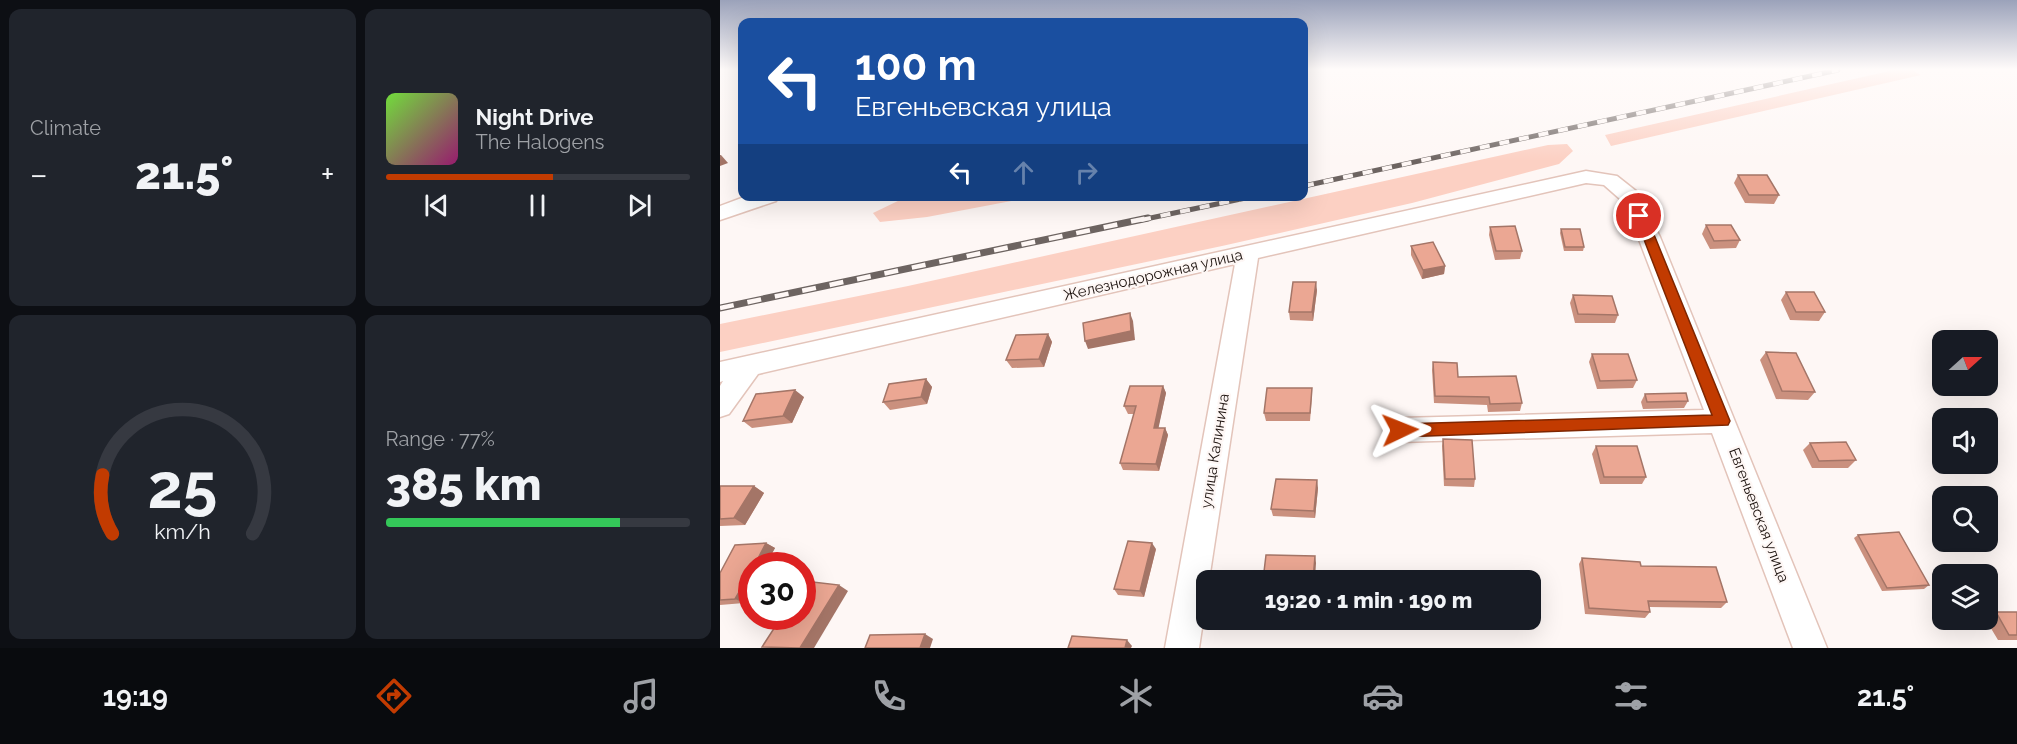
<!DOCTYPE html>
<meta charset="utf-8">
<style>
body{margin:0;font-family:Raleway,sans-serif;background:#20242c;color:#f1f3f6;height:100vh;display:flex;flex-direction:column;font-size:22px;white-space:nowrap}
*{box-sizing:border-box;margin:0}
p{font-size:20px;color:#9ea1a6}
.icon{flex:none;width:33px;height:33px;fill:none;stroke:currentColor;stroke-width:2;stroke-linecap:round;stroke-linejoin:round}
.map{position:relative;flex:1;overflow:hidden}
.details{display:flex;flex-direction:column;gap:9px;padding:9px;background:#0d0f14;width:720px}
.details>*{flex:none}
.top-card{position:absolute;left:18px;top:18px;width:570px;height:183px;border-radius:12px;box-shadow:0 6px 24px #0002;background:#1a4fa0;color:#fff;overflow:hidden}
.needle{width:39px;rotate:69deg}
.controls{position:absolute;left:1212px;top:330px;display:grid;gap:12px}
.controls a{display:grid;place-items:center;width:66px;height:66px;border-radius:12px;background:#171b24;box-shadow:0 6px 24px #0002;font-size:30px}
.speed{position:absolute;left:18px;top:552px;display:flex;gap:12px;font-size:30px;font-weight:700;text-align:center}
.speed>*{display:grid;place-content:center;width:78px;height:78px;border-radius:50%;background:#171b24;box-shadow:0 6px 24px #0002;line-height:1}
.speed .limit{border:9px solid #d22;background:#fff;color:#111}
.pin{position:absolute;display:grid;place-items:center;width:51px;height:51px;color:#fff;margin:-26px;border:3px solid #fff;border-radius:50%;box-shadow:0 2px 6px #0007}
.me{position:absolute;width:66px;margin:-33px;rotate:88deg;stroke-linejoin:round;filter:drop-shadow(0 0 4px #0008)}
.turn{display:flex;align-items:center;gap:21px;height:126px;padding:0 18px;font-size:27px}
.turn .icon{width:78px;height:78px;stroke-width:2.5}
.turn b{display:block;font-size:42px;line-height:51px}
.lanes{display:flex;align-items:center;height:57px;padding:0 18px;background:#0003;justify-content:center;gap:30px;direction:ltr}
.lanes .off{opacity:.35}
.big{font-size:45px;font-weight:800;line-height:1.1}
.details .tile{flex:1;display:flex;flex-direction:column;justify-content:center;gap:9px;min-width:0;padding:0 21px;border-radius:12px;background:#20242c}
.details .dial{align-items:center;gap:0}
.dial svg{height:156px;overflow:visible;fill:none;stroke:#363941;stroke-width:7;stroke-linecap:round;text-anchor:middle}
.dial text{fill:#f1f3f6;stroke:none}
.song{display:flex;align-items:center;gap:18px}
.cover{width:72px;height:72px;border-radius:9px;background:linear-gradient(135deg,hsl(100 70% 55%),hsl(320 70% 35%))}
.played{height:6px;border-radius:3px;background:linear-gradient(90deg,#c23b01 55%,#363941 55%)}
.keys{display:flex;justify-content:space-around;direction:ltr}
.heat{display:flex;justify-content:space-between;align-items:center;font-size:33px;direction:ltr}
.charge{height:9px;border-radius:4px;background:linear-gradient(90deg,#34c759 77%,#363941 0)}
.details .tiles{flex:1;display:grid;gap:9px;grid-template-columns:repeat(2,1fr)}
.trip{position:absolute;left:476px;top:570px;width:345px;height:60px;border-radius:12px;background:#171b24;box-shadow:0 6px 24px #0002;font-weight:800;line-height:60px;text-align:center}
.tabs{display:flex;height:96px;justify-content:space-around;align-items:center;background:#090b0e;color:#9ea1a6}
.tabs .icon{width:42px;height:42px}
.tabs .active{color:#c23b01}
.tabs b{font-size:27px;color:#f1f3f6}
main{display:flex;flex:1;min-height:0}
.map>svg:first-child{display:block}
.green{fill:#fcd0c3}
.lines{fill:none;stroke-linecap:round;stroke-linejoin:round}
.minor-casing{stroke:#e3c4ba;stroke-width:3}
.minor{fill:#fff;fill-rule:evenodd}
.rail-far1-casing{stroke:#6d6461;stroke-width:5}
.rail-casing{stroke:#6d6461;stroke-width:7}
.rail-far1{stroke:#fef7f5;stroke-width:4;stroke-dasharray:10;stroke-linecap:butt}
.rail{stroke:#fef7f5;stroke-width:4.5;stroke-dasharray:14;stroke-linecap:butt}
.wall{fill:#ca907e}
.shaded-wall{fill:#a47567}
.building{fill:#eba793;stroke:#a47567;stroke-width:1.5}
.route{fill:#c23b01;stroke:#7e2601;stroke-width:1.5}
.labels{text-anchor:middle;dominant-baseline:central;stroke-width:4.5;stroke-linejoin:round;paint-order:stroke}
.street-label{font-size:15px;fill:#1c120e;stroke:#fef7f5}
</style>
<main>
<section class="details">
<div class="tiles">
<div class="tile"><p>Climate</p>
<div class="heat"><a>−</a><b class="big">21.5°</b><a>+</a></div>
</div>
<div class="tile">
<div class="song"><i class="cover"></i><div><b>Night Drive</b><p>The Halogens</p></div></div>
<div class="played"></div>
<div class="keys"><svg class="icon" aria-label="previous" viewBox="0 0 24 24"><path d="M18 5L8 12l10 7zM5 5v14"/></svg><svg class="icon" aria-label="pause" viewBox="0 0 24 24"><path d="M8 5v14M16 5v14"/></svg><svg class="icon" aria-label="next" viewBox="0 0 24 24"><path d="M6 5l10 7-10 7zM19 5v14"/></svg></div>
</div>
<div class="tile dial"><svg viewBox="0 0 100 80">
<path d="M14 69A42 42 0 1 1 86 69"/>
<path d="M14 69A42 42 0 0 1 9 39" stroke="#c23b01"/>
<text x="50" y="56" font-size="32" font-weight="700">25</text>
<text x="50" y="72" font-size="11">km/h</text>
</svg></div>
<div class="tile"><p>Range · 77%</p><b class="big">385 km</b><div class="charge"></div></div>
</div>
</section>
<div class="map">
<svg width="1297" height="648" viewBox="0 0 1297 648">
<rect width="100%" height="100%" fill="#fef7f5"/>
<g class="green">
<path d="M1174,70H1192L1201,75L891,146L885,135Z"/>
<path d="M847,144L853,151L839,164L692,203L502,246L0,352V324L188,286L828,145Z"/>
<path d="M197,196H312V197L207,217L160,222L153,213L182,199Z"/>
</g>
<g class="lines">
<defs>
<g id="minor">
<path d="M866,171L897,176L916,191L940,237L1107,648H1073L992,433L680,442L670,438L666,430L670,422L680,418L984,410L918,237L900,199L884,185L866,183L538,258L489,580H486V601L479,648H445L515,264L38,374L9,414L0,417V386L3,381L0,382V362Z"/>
<path d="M27,196H59L56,201L0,220V206Z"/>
</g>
</defs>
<use href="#minor" class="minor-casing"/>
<use href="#minor" class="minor"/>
<defs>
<g id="rail-far1">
<path d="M584,186L1118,70"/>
<path d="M421,220L535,196"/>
</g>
<path id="rail" d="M0,308L428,218"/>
</defs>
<use href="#rail-far1" class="rail-far1-casing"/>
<use href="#rail" class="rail-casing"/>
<use href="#rail-far1" class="rail-far1"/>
<use href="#rail" class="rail"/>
</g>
<g class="wall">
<path d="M1018,175L1059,195L1054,204L1025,203L1014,183Z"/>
<path d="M986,225L1020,240L1016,248L990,249L982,234Z"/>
<path d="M770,227L802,251L800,259L775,260L769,235Z"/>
<path d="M841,229L864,247L863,251H844L840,233Z"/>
<path d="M691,246L725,266L724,274L702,279L691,255Z"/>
<path d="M597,290L593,321L570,320L569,312Z"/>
<path d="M1066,292L1105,312L1099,321L1070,320L1061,300Z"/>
<path d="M853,295L898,315L895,323H855L850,303Z"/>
<path d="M328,334L332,342L324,367L292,368L286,360Z"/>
<path d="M1046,352L1095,392L1088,400L1056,399L1040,360Z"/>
<path d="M872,354L917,380L913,388L877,389L869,362Z"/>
<path d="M713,362L738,377L802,403L800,411L768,412L767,405L714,403L712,370Z"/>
<path d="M206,379L212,387L207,404L170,410L163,402Z"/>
<path d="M443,386L446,393L438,428H445L448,435L439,471L403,470L400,463L414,414H408L404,406Z"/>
<path d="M592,388V396L590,421H546L544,413Z"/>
<path d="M925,394L968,401L964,408L923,409L921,402Z"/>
<path d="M84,397L72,423L32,428L23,421Z"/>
<path d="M723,439L755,479L754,487L724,486L722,446Z"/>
<path d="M1090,443L1136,460L1128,468H1092L1083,450Z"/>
<path d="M876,446L926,477L922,484H880L872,454Z"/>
<path d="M0,486H34L44,493L25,525L0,526Z"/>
<path d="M598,488L595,518L553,516L551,509Z"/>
<path d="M1138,535L1209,585L1204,589L1162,591L1134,538Z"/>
<path d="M46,543L55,548L24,603L0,605V573Z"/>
<path d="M436,549L424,597L398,595L394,589Z"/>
<path d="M862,558L1007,602L1001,608L929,607L930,612L925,618L865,614L859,564Z"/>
<path d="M1276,612H1297V640H1278L1266,620H1268V616Z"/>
<path d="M710,620H748V623L746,629L711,628Z"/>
</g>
<g class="shaded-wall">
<path d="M0,155H1L8,163L0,166Z"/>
<path d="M725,266L724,274L702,279L703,270Z"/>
<path d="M596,282L597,290L593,321L592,312Z"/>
<path d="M410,313L413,321L415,340L368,349L365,341Z"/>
<path d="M328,334L332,342L324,367L319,359Z"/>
<path d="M206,379L212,387L207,404L201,397Z"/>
<path d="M443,386L446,393L437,435L434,428Z"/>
<path d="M75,390L84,397L72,423L63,416Z"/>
<path d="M445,428L448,435L439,471L436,464Z"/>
<path d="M597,480L598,488L595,518L594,511Z"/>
<path d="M34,486L44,493L25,525L14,518Z"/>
<path d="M46,543L55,548L45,566H34Z"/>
<path d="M432,543L436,549L424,597L420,591Z"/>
<path d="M595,556L596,563L595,580H593Z"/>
<path d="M32,570V590L24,603L15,599Z"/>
<path d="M119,585L128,591L94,648H80Z"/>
<path d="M205,634L213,639L210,648H200Z"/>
<path d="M407,640L412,646L411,648H405Z"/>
</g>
<g class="building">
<path d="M1018,175H1047L1059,195H1029Z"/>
<path d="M986,225H1011L1020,240L994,241Z"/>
<path d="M795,226L802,251H776L770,227Z"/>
<path d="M841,229H860L864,247H845Z"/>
<path d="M713,242L725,266L703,270L691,246Z"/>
<path d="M573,282H596L592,312H569Z"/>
<path d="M1066,292H1094L1105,312H1076Z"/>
<path d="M853,295L892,296L898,315L858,314Z"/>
<path d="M410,313L411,331L365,341L363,323Z"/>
<path d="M328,334L319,359L286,360L296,335Z"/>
<path d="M1046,352L1076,353L1095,392L1062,391Z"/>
<path d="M872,354H908L917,380L880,381Z"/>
<path d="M713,362L737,363L738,377L796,376L802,403L770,404L769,397L715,396Z"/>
<path d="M206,379L201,397L163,402L169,384Z"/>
<path d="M410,386H443L434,428H445L436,464L400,463L416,406H404Z"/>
<path d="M547,388H592L590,413H544Z"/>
<path d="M75,390L63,416L23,421L36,394Z"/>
<path d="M966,393L968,401L927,402L925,394Z"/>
<path d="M723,439L752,440L755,479H725Z"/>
<path d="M1126,442L1136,460L1099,461L1090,443Z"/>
<path d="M876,446H917L926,477H884Z"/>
<path d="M556,479L597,480L594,511L551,509Z"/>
<path d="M0,486H34L14,518L0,519Z"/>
<path d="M1179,532L1209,585L1167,588L1138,535Z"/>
<path d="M408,541L432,543L420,591L394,589Z"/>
<path d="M46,543L34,566H32V570L15,599L0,600V573L15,545Z"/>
<path d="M546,555L595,556L593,580H543Z"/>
<path d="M862,558L920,562L921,566L996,567L1007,602L928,601L930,612L869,608Z"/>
<path d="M710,575L744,576L745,580H710Z"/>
<path d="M84,581L119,585L80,648L42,647L62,616H82V584Z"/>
<path d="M1276,612H1297V635H1289Z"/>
<rect x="712" y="620" width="36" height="3"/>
<path d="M205,634L200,648H145L150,635Z"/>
<path d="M352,636L407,640L405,648H348Z"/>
</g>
<linearGradient id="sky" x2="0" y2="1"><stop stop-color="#9ba2ba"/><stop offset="0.43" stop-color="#fffbfa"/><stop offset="1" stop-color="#fffbfa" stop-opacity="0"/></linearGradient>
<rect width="1297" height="161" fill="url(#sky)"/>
<path class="route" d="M919,213L923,214L935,237L1010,421L1008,425L680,437L674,435L672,430L674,426L680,424L992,415L923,237L913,216Z"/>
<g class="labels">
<g class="street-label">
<text transform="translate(433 275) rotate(-13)">Железнодорожная улица</text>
<text transform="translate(495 451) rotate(-81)">улица Калинина</text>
<text transform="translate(1039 515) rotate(69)">Евгеньевская улица</text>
</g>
</g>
</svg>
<div class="controls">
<a><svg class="needle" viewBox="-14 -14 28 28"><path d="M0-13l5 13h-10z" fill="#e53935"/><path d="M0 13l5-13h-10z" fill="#9ea1a6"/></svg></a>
<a><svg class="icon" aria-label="sound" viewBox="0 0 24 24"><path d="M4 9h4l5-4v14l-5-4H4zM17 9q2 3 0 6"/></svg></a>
<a><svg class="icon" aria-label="search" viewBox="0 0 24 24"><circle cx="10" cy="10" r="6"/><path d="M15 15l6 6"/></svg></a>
<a><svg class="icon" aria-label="layers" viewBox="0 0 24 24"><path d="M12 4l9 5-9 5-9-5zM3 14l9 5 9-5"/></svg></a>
</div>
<div class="speed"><div class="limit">30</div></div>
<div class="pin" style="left:919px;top:216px;background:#d93025"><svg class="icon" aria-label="arrive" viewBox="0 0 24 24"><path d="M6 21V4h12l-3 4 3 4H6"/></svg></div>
<svg class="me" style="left:680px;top:430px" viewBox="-20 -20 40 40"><path d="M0-17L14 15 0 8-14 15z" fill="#c23b01" stroke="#fff" stroke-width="4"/></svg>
<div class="trip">19:20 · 1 min · 190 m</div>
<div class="top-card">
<div class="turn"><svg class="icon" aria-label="left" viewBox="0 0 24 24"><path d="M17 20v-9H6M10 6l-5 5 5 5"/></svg><div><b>100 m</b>Евгеньевская улица</div></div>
<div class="lanes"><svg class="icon" aria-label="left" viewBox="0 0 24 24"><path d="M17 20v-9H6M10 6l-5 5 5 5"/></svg><svg class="icon off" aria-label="ahead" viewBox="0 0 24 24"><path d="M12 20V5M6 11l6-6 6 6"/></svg><svg class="icon off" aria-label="right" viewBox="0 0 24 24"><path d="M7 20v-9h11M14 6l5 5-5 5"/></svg></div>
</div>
</div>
</main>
<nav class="tabs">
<b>19:19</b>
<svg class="icon active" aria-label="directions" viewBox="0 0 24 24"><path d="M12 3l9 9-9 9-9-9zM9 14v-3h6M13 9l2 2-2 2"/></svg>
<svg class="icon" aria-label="music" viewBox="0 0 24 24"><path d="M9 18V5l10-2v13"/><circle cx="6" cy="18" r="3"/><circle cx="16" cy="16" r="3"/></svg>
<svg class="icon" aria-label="phone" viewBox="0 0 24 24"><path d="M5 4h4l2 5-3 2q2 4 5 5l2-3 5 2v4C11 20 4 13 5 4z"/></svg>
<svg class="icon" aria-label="climate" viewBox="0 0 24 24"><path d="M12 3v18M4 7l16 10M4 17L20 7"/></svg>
<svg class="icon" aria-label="car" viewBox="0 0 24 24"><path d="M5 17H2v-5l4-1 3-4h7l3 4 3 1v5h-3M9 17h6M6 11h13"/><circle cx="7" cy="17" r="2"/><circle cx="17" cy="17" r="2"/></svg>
<svg class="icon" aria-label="filters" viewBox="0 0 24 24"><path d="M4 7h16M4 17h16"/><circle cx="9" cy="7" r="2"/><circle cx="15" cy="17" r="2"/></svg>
<b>21.5°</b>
</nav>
